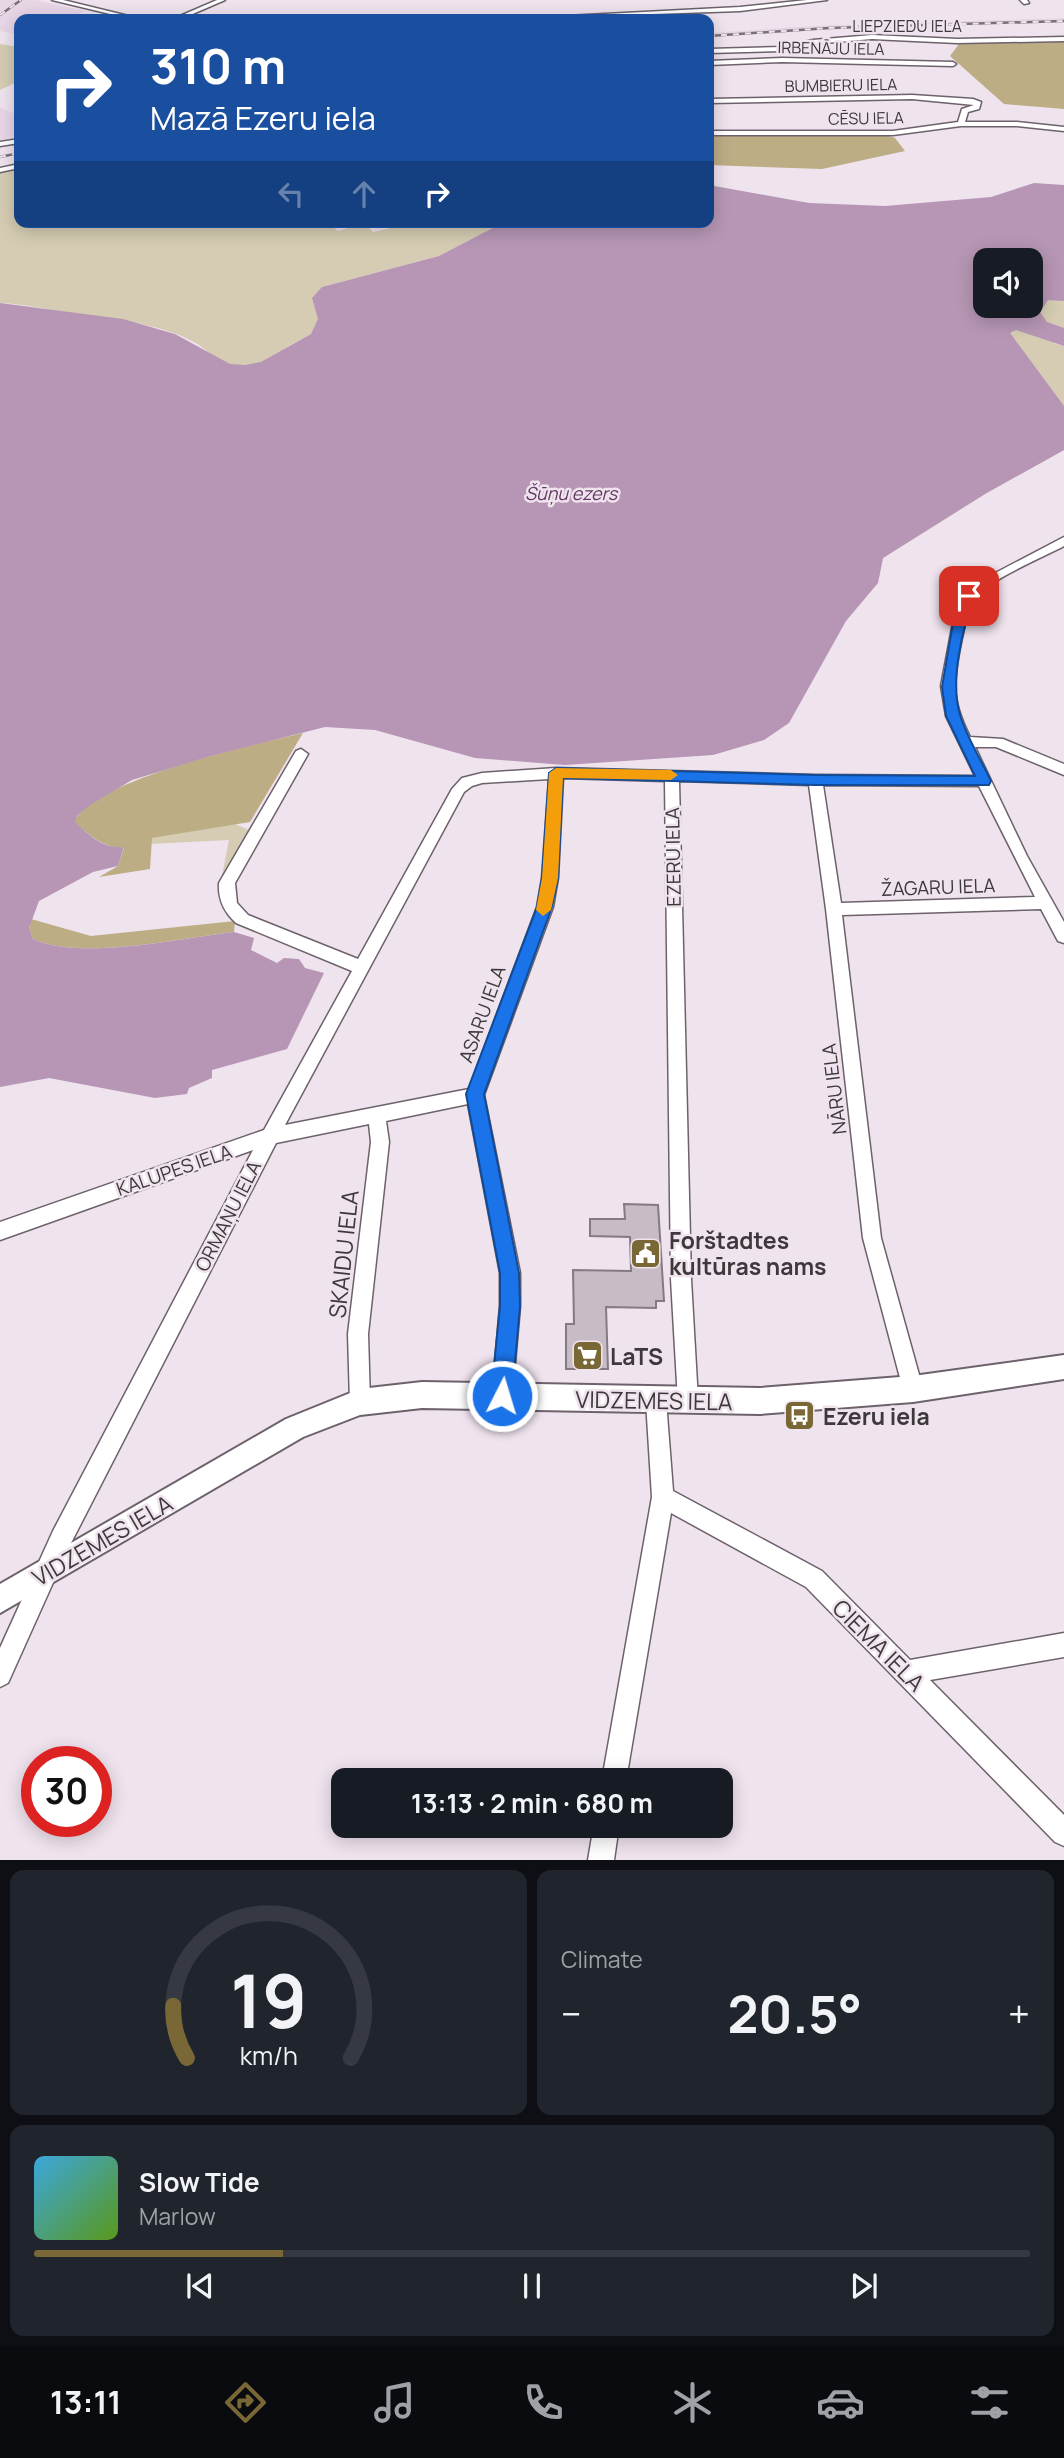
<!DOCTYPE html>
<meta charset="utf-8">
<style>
body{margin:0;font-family:Manrope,sans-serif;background:#20242c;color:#f1f3f6;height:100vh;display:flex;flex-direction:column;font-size:26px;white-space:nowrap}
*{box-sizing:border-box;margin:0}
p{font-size:23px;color:#9ea1a6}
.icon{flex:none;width:38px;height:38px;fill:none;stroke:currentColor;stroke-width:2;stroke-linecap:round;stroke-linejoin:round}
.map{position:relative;height:1860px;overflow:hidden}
.drawer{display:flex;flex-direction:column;gap:10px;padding:10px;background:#0d0f14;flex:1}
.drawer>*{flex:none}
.top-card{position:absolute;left:14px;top:14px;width:700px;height:214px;border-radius:14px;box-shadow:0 4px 18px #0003;background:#1a4fa0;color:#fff;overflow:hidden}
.buttons{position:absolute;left:973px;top:248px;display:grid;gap:14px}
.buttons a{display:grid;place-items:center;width:70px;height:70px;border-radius:14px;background:#171b24;box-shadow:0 4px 18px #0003;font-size:35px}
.speed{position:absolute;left:21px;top:1746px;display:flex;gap:14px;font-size:35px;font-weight:700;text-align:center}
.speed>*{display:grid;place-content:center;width:91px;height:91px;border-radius:50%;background:#171b24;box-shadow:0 4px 18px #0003;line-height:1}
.speed .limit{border:10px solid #d22;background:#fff;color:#111}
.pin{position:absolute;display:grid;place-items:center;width:60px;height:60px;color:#fff;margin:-30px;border-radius:14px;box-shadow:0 4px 10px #0006}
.me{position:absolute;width:77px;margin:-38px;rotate:5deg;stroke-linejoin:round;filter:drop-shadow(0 0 5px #0008)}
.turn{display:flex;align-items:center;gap:24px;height:147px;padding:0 21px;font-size:32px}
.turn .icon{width:91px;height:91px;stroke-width:2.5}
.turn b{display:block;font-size:49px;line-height:60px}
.lanes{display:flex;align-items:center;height:66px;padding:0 21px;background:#0003;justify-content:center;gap:35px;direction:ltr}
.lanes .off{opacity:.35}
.big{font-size:52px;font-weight:700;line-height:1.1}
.drawer .card{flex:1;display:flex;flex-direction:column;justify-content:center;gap:10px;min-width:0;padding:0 24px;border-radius:14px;background:#20242c}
.drawer .dial{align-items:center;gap:0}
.dial svg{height:182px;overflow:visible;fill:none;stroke:#363941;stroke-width:7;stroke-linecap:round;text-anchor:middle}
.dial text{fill:#f1f3f6;stroke:none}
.song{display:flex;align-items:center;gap:21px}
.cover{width:84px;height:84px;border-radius:10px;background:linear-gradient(135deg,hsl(200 70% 55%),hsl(90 70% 35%))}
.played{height:7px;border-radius:4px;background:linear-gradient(90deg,#7a6736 25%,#363941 25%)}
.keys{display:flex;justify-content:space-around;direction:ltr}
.heat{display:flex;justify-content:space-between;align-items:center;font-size:38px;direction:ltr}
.drawer .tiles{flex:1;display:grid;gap:10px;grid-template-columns:1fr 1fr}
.card:last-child{grid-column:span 2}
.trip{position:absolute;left:331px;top:1768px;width:402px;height:70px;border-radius:14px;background:#171b24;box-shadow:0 4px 18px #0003;font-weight:700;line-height:70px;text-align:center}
.tabs{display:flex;height:112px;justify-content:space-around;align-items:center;background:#090b0e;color:#9ea1a6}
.tabs .icon{width:49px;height:49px}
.tabs .on{color:#7a6736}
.tabs b{font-size:32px;color:#f1f3f6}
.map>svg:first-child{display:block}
.built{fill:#e8d6e7}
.green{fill:#d5ccb3}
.forest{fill:#bcad85}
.water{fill:#b696b4;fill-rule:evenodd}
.building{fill:#c7bbc6;stroke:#857a84;stroke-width:2}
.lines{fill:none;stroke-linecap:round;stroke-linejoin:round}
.minor-casing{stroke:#6d626c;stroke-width:3}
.tertiary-casing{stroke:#6d626c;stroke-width:4}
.minor{fill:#fff;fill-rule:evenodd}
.tertiary{fill:#fff;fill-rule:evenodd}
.rail-casing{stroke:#787177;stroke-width:2.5}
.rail{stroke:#efe3ee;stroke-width:2;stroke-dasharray:6;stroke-linecap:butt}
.route{fill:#1a73e8;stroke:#114b97;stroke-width:2}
.slow{fill:#f59e0b}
.labels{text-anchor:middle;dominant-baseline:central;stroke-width:5;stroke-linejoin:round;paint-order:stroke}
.far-street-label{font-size:16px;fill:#3d383c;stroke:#efe3ee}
.far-water-label{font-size:18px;font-style:italic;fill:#633862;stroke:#efe3ee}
.street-label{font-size:19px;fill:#3d383c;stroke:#efe3ee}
.near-poi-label{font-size:23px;font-weight:bold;fill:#3d383c;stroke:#efe3ee;text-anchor:start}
.near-street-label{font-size:23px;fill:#3d383c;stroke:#efe3ee}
</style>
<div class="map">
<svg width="1064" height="1860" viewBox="0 0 1064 1860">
<rect width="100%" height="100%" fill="#efe3ee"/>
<g class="built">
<path d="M0,0H36L85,11L68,19H19V35L0,31Z"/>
<path d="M1064,18V22L853,28L709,37V33L810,26Z"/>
<path d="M0,107L19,116V136L0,140Z"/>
</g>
<g class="green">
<path d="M0,44L19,47V81L0,90Z"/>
<path d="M19,168V222H328L338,231L365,223L373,232L417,222H504L439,256L322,287L328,306L311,334L287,347L263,367L217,364C199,326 107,318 69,313C46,309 24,304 0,303V173Z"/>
<path d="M1064,295V339L1053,343L1064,346V450L985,494L883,558L879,577L848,546L985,341L1031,306V300Z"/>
<path d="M235,824L251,831L218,896L229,840L151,844V838Z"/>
</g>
<g class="forest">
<path d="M1027,40L1064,41V109L1004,104L950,56L959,44Z"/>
<path d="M886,135L895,138L905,151L822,169L709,165V136Z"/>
<path d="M303,733L250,822L152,838L150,869L99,877L118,866L124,848C103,848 90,835 74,822C93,779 257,744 303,733Z"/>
<path d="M31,919L91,936L235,921L234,932C181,938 80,961 33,939L29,929Z"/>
</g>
<path class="water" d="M1034,183L1064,185V301L1048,300L1040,312L1047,322L1064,328V346L1016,330L1010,333L1064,406V450L985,494L883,558L878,583L846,621L789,723L764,740L713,755L565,765L475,758L375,730L325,727L211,756L132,780L90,805L77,816L75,822C89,835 103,849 124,847L118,866L93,872L39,901L29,928L33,939C80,961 182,938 234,932L254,938L251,950L277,963L284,958L299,959L305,968L324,973L287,1049L212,1070V1078L189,1088L187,1094L155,1098L49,1078L0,1087V303L123,319L175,334L230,364L245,365L261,362L311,334L318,319L312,298L322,287L439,256L504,222H709V185L809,203L885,206L991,197ZM985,261H1031V306H985Z"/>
<path class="building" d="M624,1204L658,1205L664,1301H656V1308L606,1307L608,1369H566V1324H574L573,1270L631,1271L630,1237L590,1236V1219H625Z"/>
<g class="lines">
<defs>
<g id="minor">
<path d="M52,0H63L141,19H131Z"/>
<path d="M217,0H225L181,19H173Z"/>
<path d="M807,0H827L740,11L506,19L740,7Z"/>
<path d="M1020,0H1027L1029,3L1024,4Z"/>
<path d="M872,35L957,39L1064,37V41L957,43L872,39L813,44L781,51L709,53V49L781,47L813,40Z"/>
<path d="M782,58L953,62L956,64L953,66L782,62L709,65V61Z"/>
<path d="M912,95L973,99L981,102L979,109L968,112L965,122H1017L1064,127V131L1017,126H961L893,135H709V131H893L958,122L962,109L974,105L912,99L709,103V99Z"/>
<path d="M19,139V143L0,146V142Z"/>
<path d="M19,164V168L0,172V168Z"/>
<path d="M1064,537V546C1041,558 991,579 975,597C966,608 955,670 955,686C955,704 962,721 970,737L1003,739L1064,764V775L996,747H975L1027,856L1064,922V943L1058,941L1041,909L842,915L881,1238L923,1389L920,1396L913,1399L906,1396L903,1389L863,1238L826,909L809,785L679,781L691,1279L698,1401L695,1408L688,1411L681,1408L678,1401L671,1279L665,781L563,778L558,878L553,907L484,1095L520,1273V1306L512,1397L509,1404L502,1407L495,1404L492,1397L500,1306V1273L468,1104L386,1121L389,1142L368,1334L370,1402L367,1409L360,1412L353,1409L350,1402L348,1334L371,1142L369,1124L276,1143L69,1547L8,1683L0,1687V1648L53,1531L253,1150L0,1240V1222L264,1130L352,971L236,923C224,912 218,900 219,883L296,751L301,749L308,754L235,883L237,903L248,915L358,959L452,789L462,778L482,773L556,768L815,775L975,776L946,716L941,686L954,617L965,593L982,580ZM549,779L542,878L537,907L469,1089L285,1125L464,792L472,786L482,783ZM823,785L979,786L1035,897L841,903Z"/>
<path d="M656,1391L663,1394L666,1401L673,1491L822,1571L910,1660L1064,1633V1657L930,1680L1064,1815V1846L1055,1842L806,1587L671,1513L626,1780H602L652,1497L646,1401L649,1394Z"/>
<path d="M594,1825H619L614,1860H588Z"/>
</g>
<path id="tertiary" d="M1064,1355V1379L913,1402L760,1414L422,1408L360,1415L303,1437L0,1613V1584L286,1419L360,1389L422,1382L760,1388L913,1376Z"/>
</defs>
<use href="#minor" class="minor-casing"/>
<use href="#tertiary" class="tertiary-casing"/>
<use href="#minor" class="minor"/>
<use href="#tertiary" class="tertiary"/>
<defs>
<g id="rail">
<path d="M0,15L21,0"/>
<path d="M709,36L829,28L1064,21"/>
<path d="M0,157L19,153"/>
</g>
</defs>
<use href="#rail" class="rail-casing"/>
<use href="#rail" class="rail"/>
</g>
<path class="route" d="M969,592L975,596C962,628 949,684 961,718C968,739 981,760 991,781L989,785H815L563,778L558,878L552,907L484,1094L519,1273L520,1306L512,1396L509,1404L502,1407L494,1404L491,1396L500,1306V1273L466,1094L537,907L542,878L549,773L556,768L815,775L975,776L946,716L942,687L954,617L963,596Z"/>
<path class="slow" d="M556,768L671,770L678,775L671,780L563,778L558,878L551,910L543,916L536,910L542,878L549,773Z"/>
<defs>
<symbol id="civic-square" viewBox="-11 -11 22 22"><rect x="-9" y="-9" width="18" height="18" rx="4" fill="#7a6736" stroke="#efe3ee"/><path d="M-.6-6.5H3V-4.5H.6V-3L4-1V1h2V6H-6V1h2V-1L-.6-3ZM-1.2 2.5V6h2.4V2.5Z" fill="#fff"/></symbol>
<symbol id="supermarket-square" viewBox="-11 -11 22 22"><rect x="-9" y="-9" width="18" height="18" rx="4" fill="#7a6736" stroke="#efe3ee"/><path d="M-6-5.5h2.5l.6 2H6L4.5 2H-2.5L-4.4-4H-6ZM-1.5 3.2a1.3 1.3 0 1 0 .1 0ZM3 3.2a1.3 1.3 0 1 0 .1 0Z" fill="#fff"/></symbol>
<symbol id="bus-square" viewBox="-11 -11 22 22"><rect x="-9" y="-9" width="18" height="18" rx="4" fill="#7a6736" stroke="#efe3ee"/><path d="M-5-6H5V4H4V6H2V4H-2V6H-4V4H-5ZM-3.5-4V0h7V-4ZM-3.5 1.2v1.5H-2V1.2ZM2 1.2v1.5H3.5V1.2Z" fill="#fff"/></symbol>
</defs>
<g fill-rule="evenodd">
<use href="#civic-square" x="628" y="1236" width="35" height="35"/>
<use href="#supermarket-square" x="570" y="1338" width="35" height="35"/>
<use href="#bus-square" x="782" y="1398" width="35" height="35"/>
</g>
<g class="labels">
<g class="far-street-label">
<text x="907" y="26">LIEPZIEDU IELA</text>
<text transform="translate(831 48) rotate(1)">IRBENĀJU IELA</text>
<text transform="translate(841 85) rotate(-1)">BUMBIERU IELA</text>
<text transform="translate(866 118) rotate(-1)">CĒSU IELA</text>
</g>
<g class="far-water-label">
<text x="571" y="493">Šūņu ezers</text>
</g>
<g class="street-label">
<text transform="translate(673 857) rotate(-91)">EZERU IELA</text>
<text transform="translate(938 887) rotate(-2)">ŽAGARU IELA</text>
<text transform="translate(482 1014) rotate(-70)">ASARU IELA</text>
<text transform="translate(834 1089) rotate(-97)">NĀRU IELA</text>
<text transform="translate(174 1170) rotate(-19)">KALUPES IELA</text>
<text transform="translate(228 1216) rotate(-63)">ORMAŅU IELA</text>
</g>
<g class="near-poi-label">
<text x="669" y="1240">Forštadtes<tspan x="669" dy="26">kultūras nams</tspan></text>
<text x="610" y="1356">LaTS</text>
<text x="823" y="1416">Ezeru iela</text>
</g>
<g class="near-street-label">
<text transform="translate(343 1254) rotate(-84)">SKAIDU IELA</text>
<text transform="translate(654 1400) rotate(1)">VIDZEMES IELA</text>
<text transform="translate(102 1540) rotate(-30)">VIDZEMES IELA</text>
<text transform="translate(879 1645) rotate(45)">CIEMA IELA</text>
</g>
</g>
</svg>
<div class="buttons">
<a><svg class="icon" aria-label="sound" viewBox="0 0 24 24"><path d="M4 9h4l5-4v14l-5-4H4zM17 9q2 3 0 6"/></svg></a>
</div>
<div class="speed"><div class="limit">30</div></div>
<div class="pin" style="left:969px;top:596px;background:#d93025"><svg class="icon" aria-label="arrive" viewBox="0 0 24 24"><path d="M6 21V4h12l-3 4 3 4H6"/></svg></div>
<svg class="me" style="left:502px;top:1396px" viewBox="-20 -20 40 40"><circle r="17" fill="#1a73e8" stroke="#fff" stroke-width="3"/><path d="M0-11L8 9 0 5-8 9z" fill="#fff"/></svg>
<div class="trip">13:13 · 2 min · 680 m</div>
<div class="top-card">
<div class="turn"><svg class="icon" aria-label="right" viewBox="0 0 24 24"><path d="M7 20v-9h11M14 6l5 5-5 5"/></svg><div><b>310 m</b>Mazā Ezeru iela</div></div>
<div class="lanes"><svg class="icon off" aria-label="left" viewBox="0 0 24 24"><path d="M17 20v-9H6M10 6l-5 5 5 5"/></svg><svg class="icon off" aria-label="ahead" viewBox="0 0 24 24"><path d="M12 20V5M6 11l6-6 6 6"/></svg><svg class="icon" aria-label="right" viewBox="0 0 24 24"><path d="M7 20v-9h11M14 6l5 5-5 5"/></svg></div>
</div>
</div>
<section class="drawer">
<div class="tiles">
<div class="card dial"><svg viewBox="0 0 100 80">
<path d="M14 69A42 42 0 1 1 86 69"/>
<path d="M14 69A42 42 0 0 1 8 46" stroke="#7a6736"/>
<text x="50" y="56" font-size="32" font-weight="700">19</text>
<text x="50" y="72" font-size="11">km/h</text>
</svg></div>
<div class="card"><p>Climate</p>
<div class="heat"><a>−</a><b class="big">20.5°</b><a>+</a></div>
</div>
<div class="card">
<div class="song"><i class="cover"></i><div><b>Slow Tide</b><p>Marlow</p></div></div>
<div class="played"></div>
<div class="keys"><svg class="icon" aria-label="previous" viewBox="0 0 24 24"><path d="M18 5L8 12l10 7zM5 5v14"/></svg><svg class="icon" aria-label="pause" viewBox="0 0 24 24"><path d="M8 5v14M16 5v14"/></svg><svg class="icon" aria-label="next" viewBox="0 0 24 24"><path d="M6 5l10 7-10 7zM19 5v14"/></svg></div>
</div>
</div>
</section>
<nav class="tabs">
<b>13:11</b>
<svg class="icon on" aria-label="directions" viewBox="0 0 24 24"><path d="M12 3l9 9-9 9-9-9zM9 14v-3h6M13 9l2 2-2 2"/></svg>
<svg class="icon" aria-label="music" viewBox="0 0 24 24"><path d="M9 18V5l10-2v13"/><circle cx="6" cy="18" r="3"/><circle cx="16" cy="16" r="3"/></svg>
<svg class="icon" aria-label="phone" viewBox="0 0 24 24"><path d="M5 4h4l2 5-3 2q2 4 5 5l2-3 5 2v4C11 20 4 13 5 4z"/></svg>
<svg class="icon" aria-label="climate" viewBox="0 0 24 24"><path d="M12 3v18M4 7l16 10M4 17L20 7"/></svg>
<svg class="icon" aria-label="car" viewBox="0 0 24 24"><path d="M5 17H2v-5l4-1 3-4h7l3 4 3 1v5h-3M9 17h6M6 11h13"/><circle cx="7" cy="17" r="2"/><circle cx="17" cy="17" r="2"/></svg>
<svg class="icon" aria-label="filters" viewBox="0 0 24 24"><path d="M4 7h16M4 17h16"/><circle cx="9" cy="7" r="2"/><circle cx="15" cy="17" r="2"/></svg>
</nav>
